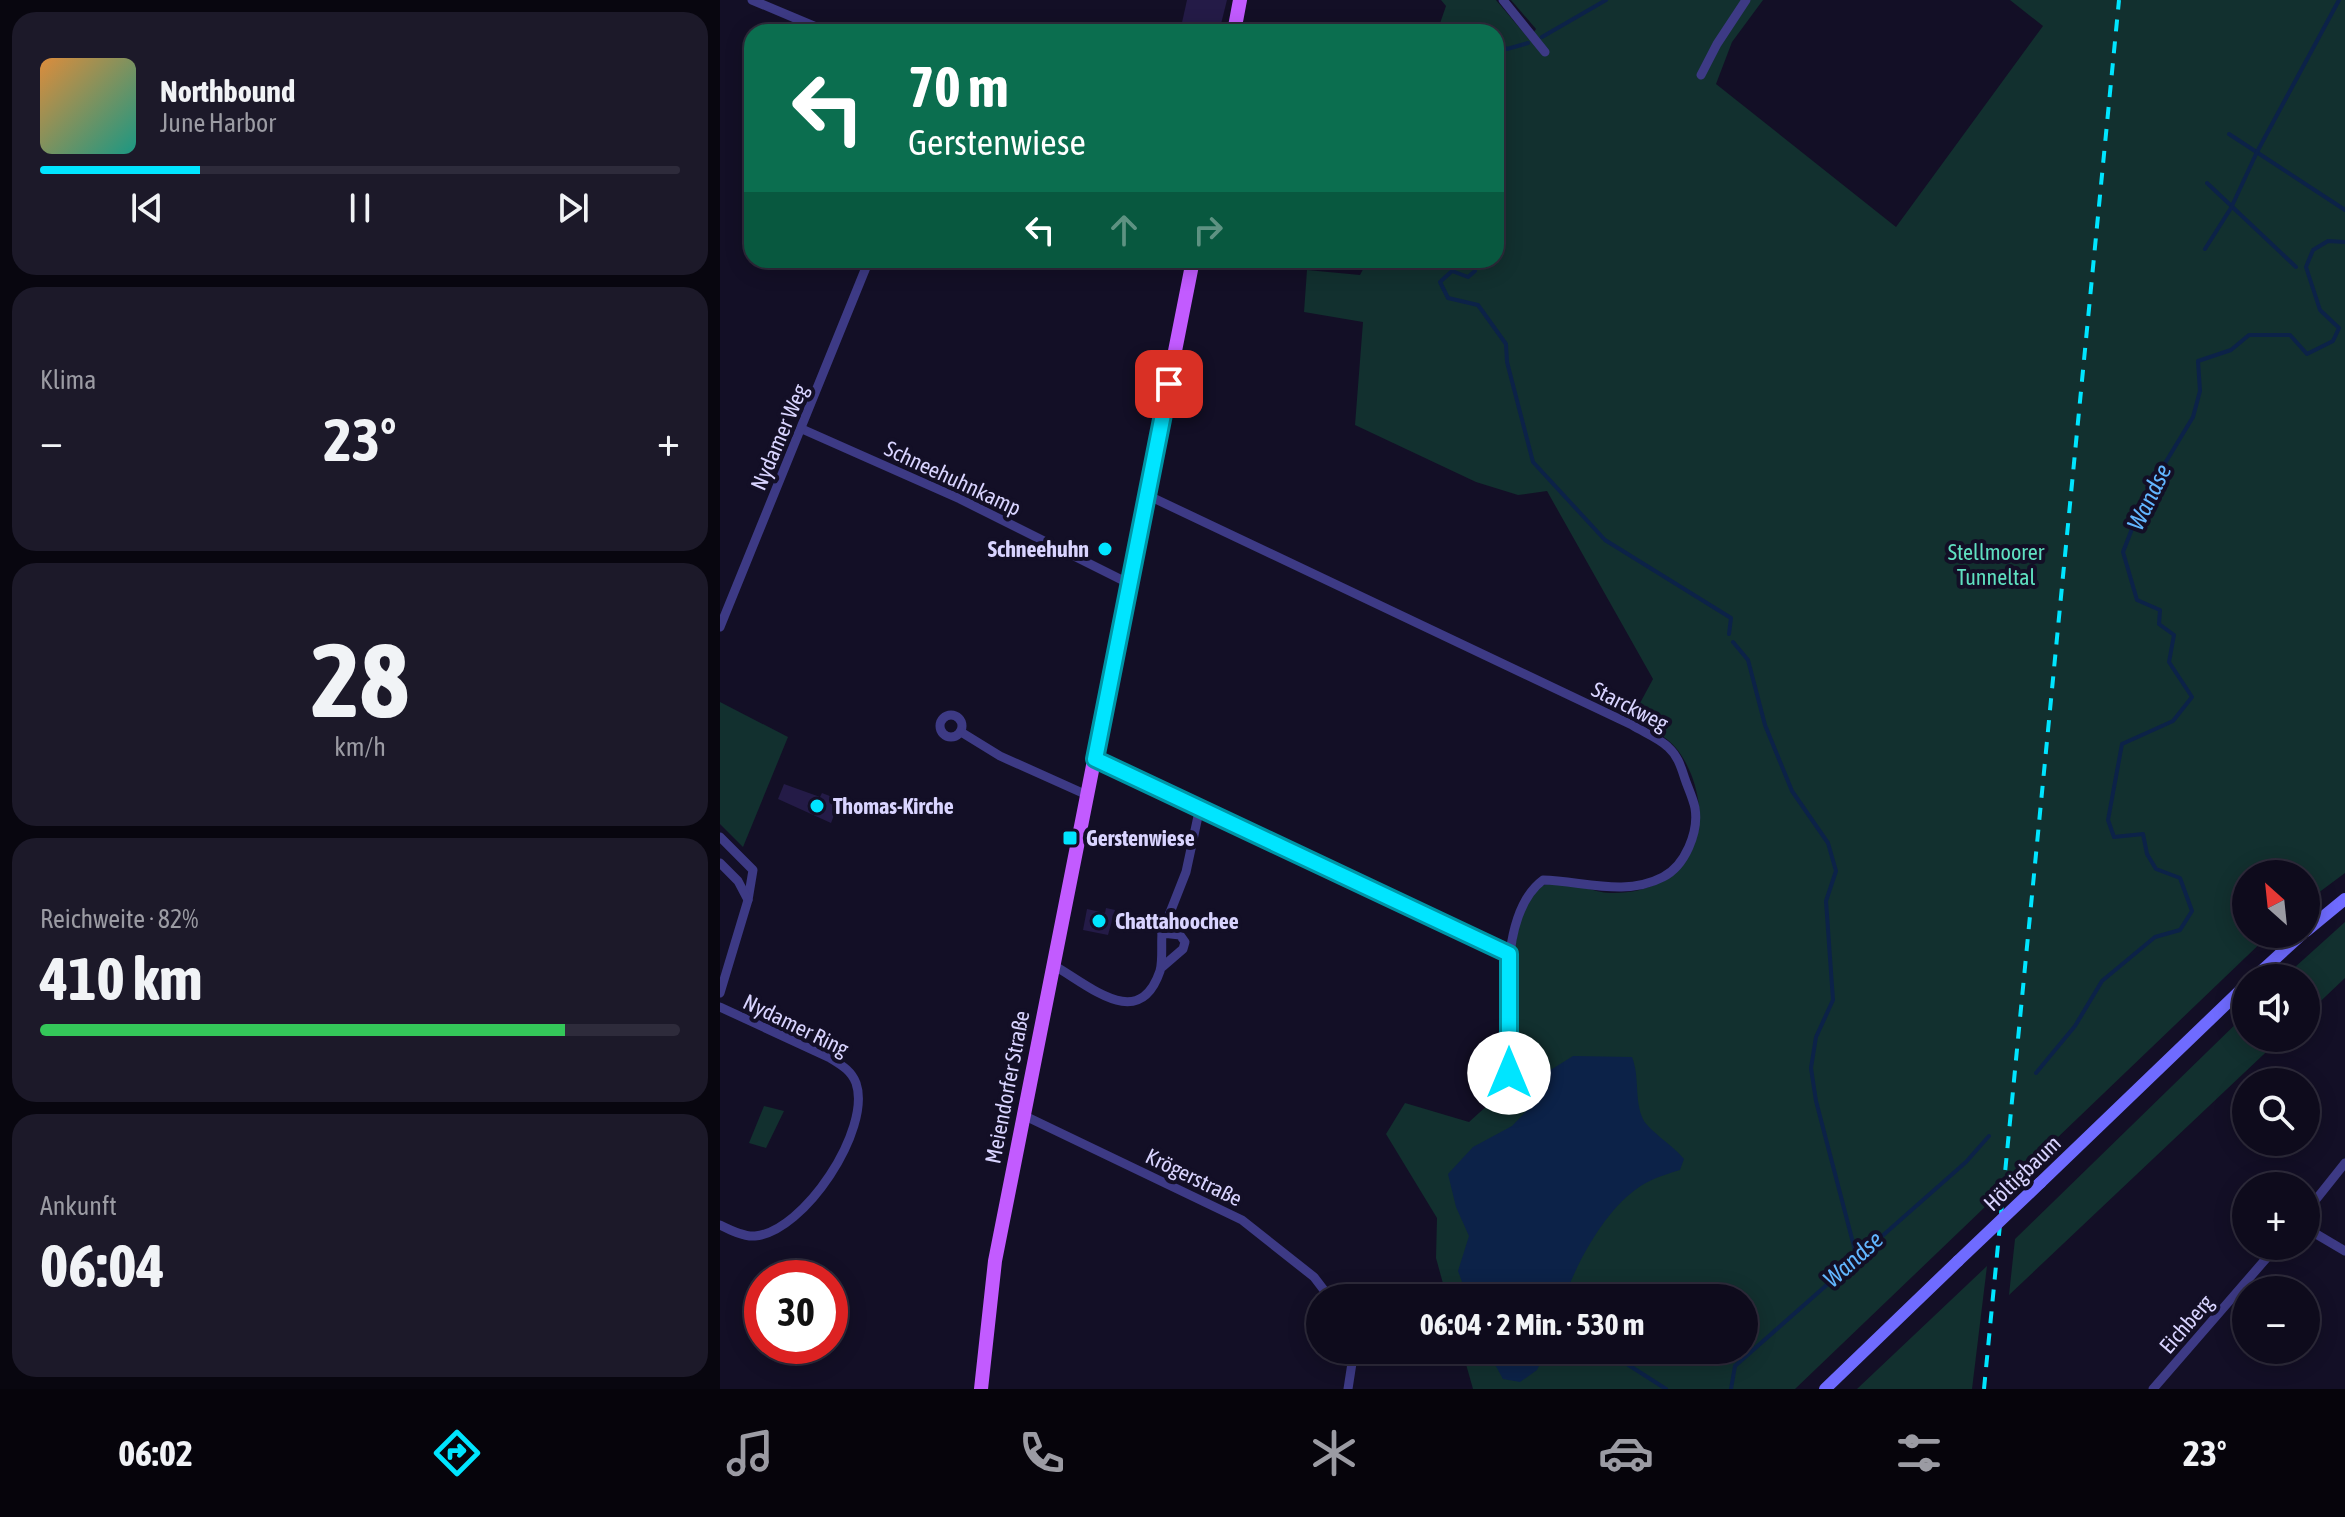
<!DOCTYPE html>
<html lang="de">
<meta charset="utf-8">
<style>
body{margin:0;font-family:"Asap Condensed",sans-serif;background:#1c1929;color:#f1f3f6;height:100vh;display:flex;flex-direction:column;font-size:30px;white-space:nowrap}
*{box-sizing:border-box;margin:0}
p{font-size:26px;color:#9b9ba3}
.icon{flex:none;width:44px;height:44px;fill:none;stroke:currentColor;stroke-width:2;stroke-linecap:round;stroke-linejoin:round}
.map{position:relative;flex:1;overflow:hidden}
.details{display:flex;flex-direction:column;gap:12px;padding:12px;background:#08060f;width:720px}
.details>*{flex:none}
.banner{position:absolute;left:24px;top:24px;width:760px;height:244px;border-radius:24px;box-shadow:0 4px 20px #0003,0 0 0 2px #2e2b3b;background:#0b6e4f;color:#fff;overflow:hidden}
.needle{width:52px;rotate:333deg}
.buttons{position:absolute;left:1512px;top:860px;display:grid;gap:16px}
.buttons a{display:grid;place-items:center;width:88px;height:88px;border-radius:50%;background:#0e0b1c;box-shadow:0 4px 20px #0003,0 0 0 2px #2e2b3b;font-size:40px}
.speed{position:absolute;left:24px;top:1260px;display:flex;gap:16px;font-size:40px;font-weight:700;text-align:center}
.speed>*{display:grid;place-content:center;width:104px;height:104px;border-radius:50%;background:#0e0b1c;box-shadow:0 4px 20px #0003,0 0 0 2px #2e2b3b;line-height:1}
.speed .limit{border:12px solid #d22;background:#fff;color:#111}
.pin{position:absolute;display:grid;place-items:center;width:68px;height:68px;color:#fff;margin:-34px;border-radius:16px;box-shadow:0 4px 12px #0006}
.me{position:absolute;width:88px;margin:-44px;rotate:0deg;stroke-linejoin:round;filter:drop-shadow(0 0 6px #0008)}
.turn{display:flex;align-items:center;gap:28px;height:168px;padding:0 32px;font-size:36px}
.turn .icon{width:104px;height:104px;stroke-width:2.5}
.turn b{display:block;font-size:56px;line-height:68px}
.lanes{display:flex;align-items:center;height:76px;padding:0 32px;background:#0003;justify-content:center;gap:40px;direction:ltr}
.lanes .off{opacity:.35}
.big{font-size:60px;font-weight:700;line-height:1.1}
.details .tile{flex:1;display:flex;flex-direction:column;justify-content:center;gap:12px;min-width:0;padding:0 28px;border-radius:24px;background:#1c1929}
.details .dial{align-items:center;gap:0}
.dial b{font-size:104px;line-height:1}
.song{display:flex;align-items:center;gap:24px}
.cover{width:96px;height:96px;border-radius:12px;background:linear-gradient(135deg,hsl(30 70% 55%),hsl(170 70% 35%))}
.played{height:8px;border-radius:4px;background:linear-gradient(90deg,#00e5ff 25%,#2e2b3b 25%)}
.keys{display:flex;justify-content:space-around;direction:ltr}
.heat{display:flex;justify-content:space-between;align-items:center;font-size:44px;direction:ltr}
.charge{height:12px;border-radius:6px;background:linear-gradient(90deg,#34c759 82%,#2e2b3b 0)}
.trip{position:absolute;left:586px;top:1284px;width:452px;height:80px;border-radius:40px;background:#0e0b1c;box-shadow:0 4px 20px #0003,0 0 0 2px #2e2b3b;font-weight:700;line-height:80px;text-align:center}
.menu{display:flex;height:128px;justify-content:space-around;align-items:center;background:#06040b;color:#9b9ba3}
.menu .icon{width:56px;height:56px}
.menu .current{color:#00e5ff}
.menu b{font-size:36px;color:#f1f3f6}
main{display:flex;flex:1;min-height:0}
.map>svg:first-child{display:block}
.green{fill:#12302f}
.water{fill:#0c2248}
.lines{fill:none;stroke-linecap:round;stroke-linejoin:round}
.stream{stroke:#0c2248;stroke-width:4}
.building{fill:#241b47}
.street{stroke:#3d3a85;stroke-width:9}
.secondary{stroke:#6f6bff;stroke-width:12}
.primary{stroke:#c25bff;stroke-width:14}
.rail{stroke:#00e5ff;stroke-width:4;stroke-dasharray:12 10;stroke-linecap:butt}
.secondary-bridge{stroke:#6f6bff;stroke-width:12}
.route-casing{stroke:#0095a6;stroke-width:20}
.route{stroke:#00e5ff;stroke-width:14}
.poi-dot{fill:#00e5ff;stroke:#130f26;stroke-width:3}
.labels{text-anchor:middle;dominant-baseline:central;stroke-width:8;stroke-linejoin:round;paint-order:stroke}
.street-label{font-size:22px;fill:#d9d4ff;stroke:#130f26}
.poi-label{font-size:22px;font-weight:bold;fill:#d9d4ff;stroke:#130f26;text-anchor:start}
.park-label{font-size:22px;fill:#5fe0c0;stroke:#130f26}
.water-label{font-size:24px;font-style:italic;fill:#62b6ff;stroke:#130f26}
</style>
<main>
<section class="details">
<div class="tile">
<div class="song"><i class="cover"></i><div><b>Northbound</b><p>June Harbor</p></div></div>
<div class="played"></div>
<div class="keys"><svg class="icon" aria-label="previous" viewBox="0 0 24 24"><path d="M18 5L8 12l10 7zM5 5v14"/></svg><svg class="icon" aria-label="pause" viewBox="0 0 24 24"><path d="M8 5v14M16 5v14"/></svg><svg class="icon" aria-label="next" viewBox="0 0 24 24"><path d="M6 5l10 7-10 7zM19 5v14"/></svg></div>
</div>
<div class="tile"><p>Klima</p>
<div class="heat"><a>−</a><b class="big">23°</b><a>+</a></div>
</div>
<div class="tile dial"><b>28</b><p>km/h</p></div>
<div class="tile"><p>Reichweite · 82%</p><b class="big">410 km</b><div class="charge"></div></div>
<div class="tile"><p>Ankunft</p><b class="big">06:04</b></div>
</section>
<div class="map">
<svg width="1625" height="1389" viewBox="0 0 1625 1389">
<rect width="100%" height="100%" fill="#130f26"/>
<g class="green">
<path d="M721,0H776L809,39L816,29L791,0H1043L1012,42L996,84L1176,227L1323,26L1290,0H1625V873L1586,902V874H1526V934H1550L1075,1389H753L742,1350H1024V1298H727L716,1258L717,1218L666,1134L685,1103L749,1122L780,1094L781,1086L793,1076C795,1026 784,940 811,896C829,869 866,892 890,893C926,894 960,879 974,845C983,823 980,797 971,774C957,740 943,736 912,718L933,679L827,491L798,495L756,482L635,425L643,322L584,312L587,270L640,275L648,260H776V32H717L726,6Z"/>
<path d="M0,702L68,737L23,847L0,824Z"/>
<path d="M1625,922V978L1586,1015V978H1563Z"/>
<path d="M1526,1014V1038H1561L1289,1295L1295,1239Z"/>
<path d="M44,1106L64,1111L46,1148L29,1143Z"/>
<path d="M1267,1266L1252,1389H1137Z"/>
</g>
<g class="water">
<path d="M853,1056L912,1057C920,1077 914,1100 923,1119C928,1130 955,1147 964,1159L960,1170C944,1175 929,1179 915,1190C883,1214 858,1261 844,1298H748L738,1271L749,1236L736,1207L728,1174L753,1147L792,1126L815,1102L829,1071Z"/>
<path d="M767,1350H827L817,1370L800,1382L783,1379Z"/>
</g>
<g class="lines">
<g class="stream">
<path d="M748,32L762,29L767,32"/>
<path d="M822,37L886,0"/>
<path d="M776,41L787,49L808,43"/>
<path d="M1509,134L1625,210"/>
<path d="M1487,183L1576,267"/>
<path d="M1485,249L1511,208L1537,152L1619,0"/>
<path d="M752,260L755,271L748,277L732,271L720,282L728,298L758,305L786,344L787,362L813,462L885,540L1011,618L1009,634"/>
<path d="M1013,642L1028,660L1045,725L1072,791L1108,843L1116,871L1106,901L1113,1000L1096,1037L1091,1068L1096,1101L1137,1258"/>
<path d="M1316,1073L1355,1026L1382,981L1435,937L1460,930L1472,911L1460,878L1436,869L1427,854L1423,834L1394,837L1388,820L1402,744L1453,721L1472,697L1449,662L1454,635L1439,624L1440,610L1417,600L1403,552L1424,498L1473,417L1480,391L1478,361L1511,350L1529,335H1570L1587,354L1613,341L1619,328L1600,310L1586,267L1593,250L1608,241L1625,242"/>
<path d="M885,1350L946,1389"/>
<path d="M1011,1389L1015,1366L1246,1162L1269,1136"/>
</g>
</g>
<g class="building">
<path d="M467,0H507L499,32H471L461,27Z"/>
<path d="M64,784L100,797L102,793L120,800L111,823L58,799Z"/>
<path d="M386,908L395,910L388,935L363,930L367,909L385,913Z"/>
</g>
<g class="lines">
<g class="street">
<path d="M32,0L108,32"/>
<path d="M783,0L825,52"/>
<path d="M981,75L997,44L1026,0"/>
<path d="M82,429L240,499L410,584"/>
<path d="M427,495L912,725C923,732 939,738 948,747C958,756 961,767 965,779C968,788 973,798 975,808C979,832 965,866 943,877C905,897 863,881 823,880C776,915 789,1020 789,1073"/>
<path d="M0,627L149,260"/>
<circle cx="231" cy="726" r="11"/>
<path d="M241,732L280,756L367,795"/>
<path d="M375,759L789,954"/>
<path d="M0,837L33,870L28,900L0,993"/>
<path d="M0,863L18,881L28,900"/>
<path d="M442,933L466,872L480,807"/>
<path d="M333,965C369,985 419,1033 440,971C443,960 441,945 442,933L460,935L465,942L463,949L441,968"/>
<path d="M0,1007L110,1058C121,1065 131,1070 136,1083C152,1129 84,1232 35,1236C24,1237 10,1230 0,1225"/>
<path d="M303,1115L522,1220L594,1277L610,1298"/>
<path d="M1586,1212L1625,1163"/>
<path d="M1586,1228L1625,1251"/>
<path d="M628,1389L632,1363L630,1350"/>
<path d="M1433,1389L1557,1246"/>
</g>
<g class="secondary">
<path d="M1586,931L1625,899"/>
<path d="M1534,978L1582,934"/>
<path d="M1320,1183L1526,985"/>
<path d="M1105,1389L1238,1261"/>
</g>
<g class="primary">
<path d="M514,32L520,0"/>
<path d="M261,1389L275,1261L473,260"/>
</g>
<path class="rail" d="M1264,1389L1399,0"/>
<path class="secondary-bridge" d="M1238,1261L1320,1183"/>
</g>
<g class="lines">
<defs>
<path id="route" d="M449,384L375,759L789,954V1073"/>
</defs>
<use href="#route" class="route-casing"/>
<use href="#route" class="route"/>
</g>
<g class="poi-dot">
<circle cx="385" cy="549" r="8"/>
<circle cx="97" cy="806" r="8"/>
<rect x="342" y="830" width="16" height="16" rx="4"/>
<circle cx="379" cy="921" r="8"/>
</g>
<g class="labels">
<g class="street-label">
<text transform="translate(59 437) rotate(-67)">Nydamer Weg</text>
<text transform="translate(233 478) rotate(25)">Schneehuhnkamp</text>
<text transform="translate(910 706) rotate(27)">Starckweg</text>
<text transform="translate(76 1025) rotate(26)">Nydamer Ring</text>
<text transform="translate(287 1087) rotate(-79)">Meiendorfer Straße</text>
<text transform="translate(1302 1173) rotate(-44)">Höltigbaum</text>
<text transform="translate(474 1177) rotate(26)">Krögerstraße</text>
<text transform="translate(1466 1324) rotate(-49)">Eichberg</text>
</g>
<g class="poi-label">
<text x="369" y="549" text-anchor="end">Schneehuhn</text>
<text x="113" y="806">Thomas-Kirche</text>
<text x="366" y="838">Gerstenwiese</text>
<text x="395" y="921">Chattahoochee</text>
</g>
<g class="park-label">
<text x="1276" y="552">Stellmoorer<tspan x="1276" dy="25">Tunneltal</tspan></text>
</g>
<g class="water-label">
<text transform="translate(1429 497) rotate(-64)">Wandse</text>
<text transform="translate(1133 1259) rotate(-42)">Wandse</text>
</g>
</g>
</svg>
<div class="buttons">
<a><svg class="needle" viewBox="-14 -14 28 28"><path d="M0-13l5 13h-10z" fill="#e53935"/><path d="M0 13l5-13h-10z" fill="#9b9ba3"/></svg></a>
<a><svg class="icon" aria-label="sound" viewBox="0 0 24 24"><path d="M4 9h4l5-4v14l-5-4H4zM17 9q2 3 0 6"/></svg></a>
<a><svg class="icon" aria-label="search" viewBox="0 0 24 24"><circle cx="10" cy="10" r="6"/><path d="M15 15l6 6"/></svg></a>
<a>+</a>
<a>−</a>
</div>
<div class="speed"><div class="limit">30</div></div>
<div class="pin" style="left:449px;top:384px;background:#d93025"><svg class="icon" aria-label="arrive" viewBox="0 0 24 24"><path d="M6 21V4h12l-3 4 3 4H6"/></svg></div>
<svg class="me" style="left:789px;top:1073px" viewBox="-20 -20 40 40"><circle r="19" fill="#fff"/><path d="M0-13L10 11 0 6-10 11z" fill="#00e5ff"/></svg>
<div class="trip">06:04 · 2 Min. · 530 m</div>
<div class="banner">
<div class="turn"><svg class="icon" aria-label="left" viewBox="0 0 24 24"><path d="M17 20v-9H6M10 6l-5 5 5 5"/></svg><div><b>70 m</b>Gerstenwiese</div></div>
<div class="lanes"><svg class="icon" aria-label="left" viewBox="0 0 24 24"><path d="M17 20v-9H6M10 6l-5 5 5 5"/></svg><svg class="icon off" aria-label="ahead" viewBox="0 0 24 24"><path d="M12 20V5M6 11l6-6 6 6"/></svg><svg class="icon off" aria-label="right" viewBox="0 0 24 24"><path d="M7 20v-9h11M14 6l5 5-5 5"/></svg></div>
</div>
</div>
</main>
<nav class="menu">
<b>06:02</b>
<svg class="icon current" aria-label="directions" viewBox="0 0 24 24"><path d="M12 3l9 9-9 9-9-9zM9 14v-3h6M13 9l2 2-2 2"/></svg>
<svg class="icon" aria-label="music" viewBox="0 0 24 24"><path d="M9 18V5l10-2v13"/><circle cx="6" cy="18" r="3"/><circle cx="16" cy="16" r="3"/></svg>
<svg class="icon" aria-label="phone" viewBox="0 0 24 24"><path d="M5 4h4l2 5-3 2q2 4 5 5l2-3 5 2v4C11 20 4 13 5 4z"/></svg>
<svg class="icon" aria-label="climate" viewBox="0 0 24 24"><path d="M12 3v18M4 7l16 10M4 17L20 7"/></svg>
<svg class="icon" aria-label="car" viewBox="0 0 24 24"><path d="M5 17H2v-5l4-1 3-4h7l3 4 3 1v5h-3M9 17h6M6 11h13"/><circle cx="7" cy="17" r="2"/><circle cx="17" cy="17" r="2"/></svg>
<svg class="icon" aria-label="filters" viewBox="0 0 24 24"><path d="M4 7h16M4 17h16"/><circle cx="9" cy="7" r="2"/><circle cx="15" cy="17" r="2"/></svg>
<b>23°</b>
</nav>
